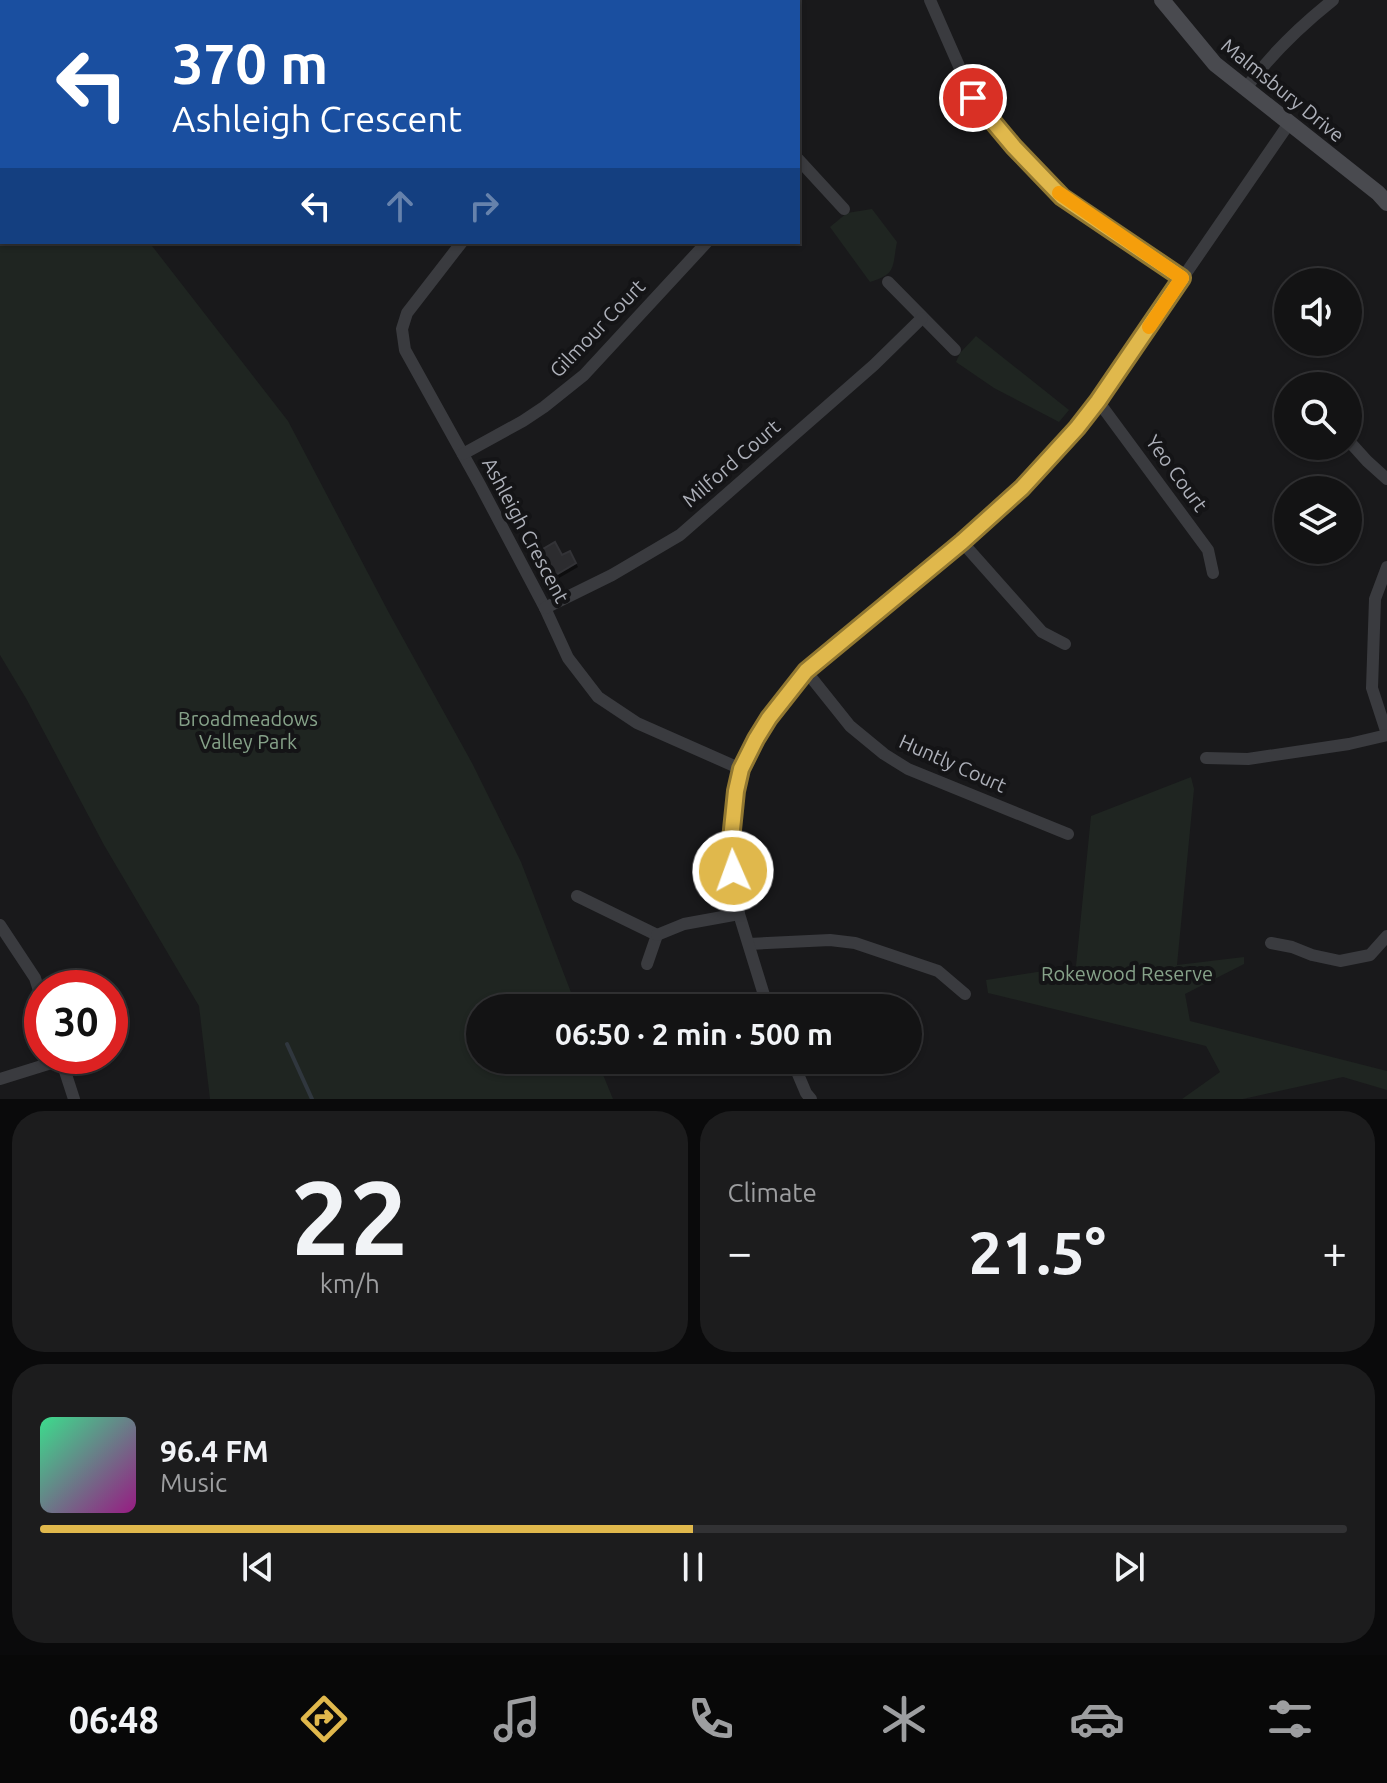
<!DOCTYPE html>
<meta charset="utf-8">
<style>
body{margin:0;font-family:Ubuntu,sans-serif;background:#1c1c1d;color:#f1f3f6;height:100vh;display:flex;flex-direction:column;font-size:30px;white-space:nowrap}
*{box-sizing:border-box;margin:0}
p{font-size:26px;color:#9d9ea0}
.icon{flex:none;width:44px;height:44px;fill:none;stroke:currentColor;stroke-width:2;stroke-linecap:round;stroke-linejoin:round}
.map{position:relative;height:1099px;overflow:hidden}
.side{display:flex;flex-direction:column;gap:12px;padding:12px;background:#0a0a0b;flex:1}
.side>*{flex:none}
.hud{position:absolute;left:0px;top:0px;width:800px;height:244px;box-shadow:0 2px 6px #0004,0 0 0 2px #323234;background:#1a4fa0;color:#fff;overflow:hidden}
.fabs{position:absolute;left:1274px;top:268px;display:grid;gap:16px}
.fabs a{display:grid;place-items:center;width:88px;height:88px;border-radius:50%;background:#131314;box-shadow:0 2px 6px #0004,0 0 0 2px #323234;font-size:40px}
.speed{position:absolute;left:24px;top:970px;display:flex;gap:16px;font-size:40px;font-weight:700;text-align:center}
.speed>*{display:grid;place-content:center;width:104px;height:104px;border-radius:50%;background:#131314;box-shadow:0 2px 6px #0004,0 0 0 2px #323234;line-height:1}
.speed .limit{border:12px solid #d22;background:#fff;color:#111}
.pin{position:absolute;display:grid;place-items:center;width:68px;height:68px;color:#fff;margin:-34px;border:4px solid #fff;border-radius:50%;box-shadow:0 2px 8px #0007}
.me{position:absolute;width:88px;margin:-44px;rotate:358deg;stroke-linejoin:round;filter:drop-shadow(0 0 6px #0008)}
.turn{display:flex;align-items:center;gap:28px;height:168px;padding:0 40px;font-size:36px}
.turn .icon{width:104px;height:104px;stroke-width:2.5}
.turn b{display:block;font-size:56px;line-height:68px}
.lanes{display:flex;align-items:center;height:76px;padding:0 40px;background:#0003;justify-content:center;gap:40px;direction:ltr}
.lanes .off{opacity:.35}
.big{font-size:60px;font-weight:700;line-height:1.1}
.side .tile{flex:1;display:flex;flex-direction:column;justify-content:center;gap:12px;min-width:0;padding:0 28px;border-radius:32px;background:#1c1c1d}
.side .dial{align-items:center;gap:0}
.dial b{font-size:104px;line-height:1}
.song{display:flex;align-items:center;gap:24px}
.cover{width:96px;height:96px;border-radius:12px;background:linear-gradient(135deg,hsl(150 70% 55%),hsl(310 70% 35%))}
.played{height:8px;border-radius:4px;background:linear-gradient(90deg,#e0b84c 50%,#323234 50%)}
.keys{display:flex;justify-content:space-around;direction:ltr}
.heat{display:flex;justify-content:space-between;align-items:center;font-size:44px;direction:ltr}
.side .tiles{flex:1;display:grid;gap:12px;grid-template-columns:1fr 1fr}
.tile:last-child{grid-column:span 2}
.trip{position:absolute;left:466px;top:994px;width:456px;height:80px;border-radius:40px;background:#131314;box-shadow:0 2px 6px #0004,0 0 0 2px #323234;font-weight:700;line-height:80px;text-align:center}
.menu{display:flex;height:128px;justify-content:space-around;align-items:center;background:#080808;color:#9d9ea0}
.menu .icon{width:56px;height:56px}
.menu .on{color:#e0b84c}
.menu b{font-size:36px;color:#f1f3f6}
.map>svg:first-child{display:block}
.green{fill:#1f2521}
.shadow{fill:#0007}
.lines{fill:none;stroke-linecap:round;stroke-linejoin:round}
.stream{stroke:#30373e;stroke-width:4}
.building{fill:#2c2c2f;stroke:#333337;stroke-width:2}
.street{stroke:#3a3b3f;stroke-width:12}
.secondary{stroke:#494a4f;stroke-width:16}
.route-casing{stroke:#927831;stroke-width:20}
.route{stroke:#e0b84c;stroke-width:14}
.slow{stroke:#f59e0b;stroke-width:14}
.labels{text-anchor:middle;dominant-baseline:central;stroke-width:8;stroke-linejoin:round;paint-order:stroke}
.street-label{font-size:20px;fill:#adb0b9;stroke:#141416}
.park-label{font-size:20px;fill:#86a289;stroke:#141416}
</style>
<div class="map">
<svg width="1387" height="1099" viewBox="0 0 1387 1099">
<rect width="100%" height="100%" fill="#19191b"/>
<g class="green">
<path d="M0,130H2V242H149L288,421L389,613L472,763L521,862L577,1008H480V1060H597L613,1099H210L199,1006L104,845L27,700L0,655Z"/>
<path d="M872,209L897,242C892,267 897,274 870,282L830,227L847,213Z"/>
<path d="M976,336L1069,410L1059,422L994,388L956,362L960,353Z"/>
<path d="M1191,777L1194,789L1177,965L1244,957V964L1185,994L1190,1021L1387,1071V1090L1343,1077L1243,1099H1182L1220,1072L1206,1046L988,993L986,980L1076,966L1091,816Z"/>
</g>
<path class="shadow" d="M555,545L563,557H573L578,567L559,578L544,560Z"/>
<g class="lines">
<path class="stream" d="M287,1044L312,1099"/>
</g>
<path class="building" d="M555,542L562,555L570,551L576,563L554,576L545,560L543,562L538,552Z"/>
<g class="lines">
<g class="street">
<path d="M930,0L973,98L1014,147L1062,197L1182,278"/>
<path d="M417,2L418,0"/>
<path d="M678,2L680,0"/>
<path d="M1246,88C1272,53 1299,27 1333,0"/>
<path d="M798,159L844,209"/>
<path d="M462,242L407,313L402,329L405,350L480,485L545,608L568,658L598,697L637,723L741,769"/>
<path d="M888,282L955,350"/>
<path d="M1098,401L1208,550L1213,573"/>
<path d="M1348,440L1367,461L1387,479"/>
<path d="M463,454L523,421L544,407L584,375L707,242"/>
<path d="M962,542L1042,632L1065,644"/>
<path d="M1387,567L1375,599L1372,688L1387,734"/>
<path d="M545,608L612,575L680,535L874,365L922,318"/>
<path d="M806,671L850,726L884,754L908,769L1068,834"/>
<path d="M1206,758L1248,759L1349,744L1387,735"/>
<path d="M577,896L657,935L647,964"/>
<path d="M0,925L35,978L42,1000"/>
<path d="M657,935L684,924L739,914"/>
<path d="M1271,943L1292,947L1312,955L1340,961L1370,955L1387,936"/>
<path d="M749,944L830,940L855,943L938,971L965,994"/>
<path d="M768,1008L739,914L730,849L736,791L741,769L756,739L806,671L962,542L1022,488L1077,428L1098,401L1290,122"/>
<path d="M60,1056L74,1099"/>
<path d="M792,1060L806,1093L811,1099"/>
<path d="M0,1079L61,1060"/>
</g>
<path class="secondary" d="M1162,0L1215,64L1378,193L1387,203"/>
</g>
<g class="lines">
<defs>
<path id="route" d="M733,871L730,849L736,791L741,769L756,739L769,718L806,671L962,542L1022,488L1077,428L1098,401L1182,278L1062,197L1014,147L973,98"/>
</defs>
<use href="#route" class="route-casing"/>
<use href="#route" class="route"/>
<path class="slow" d="M1059,193L1182,278L1149,327"/>
</g>
<g class="labels">
<g class="street-label">
<text transform="translate(1283 90) rotate(39)">Malmsbury Drive</text>
<text transform="translate(597 328) rotate(-46)">Gilmour Court</text>
<text transform="translate(731 463) rotate(-41)">Milford Court</text>
<text transform="translate(1177 473) rotate(54)">Yeo Court</text>
<text transform="translate(526 530) rotate(62)">Ashleigh Crescent</text>
<text transform="translate(953 763) rotate(24)">Huntly Court</text>
</g>
<g class="park-label">
<text x="248" y="718">Broadmeadows<tspan x="248" dy="23">Valley Park</tspan></text>
<text x="1127" y="973">Rokewood Reserve</text>
</g>
</g>
</svg>
<div class="fabs">
<a><svg class="icon" aria-label="sound" viewBox="0 0 24 24"><path d="M4 9h4l5-4v14l-5-4H4zM17 9q2 3 0 6"/></svg></a>
<a><svg class="icon" aria-label="search" viewBox="0 0 24 24"><circle cx="10" cy="10" r="6"/><path d="M15 15l6 6"/></svg></a>
<a><svg class="icon" aria-label="layers" viewBox="0 0 24 24"><path d="M12 4l9 5-9 5-9-5zM3 14l9 5 9-5"/></svg></a>
</div>
<div class="speed"><div class="limit">30</div></div>
<div class="pin" style="left:973px;top:98px;background:#d93025"><svg class="icon" aria-label="arrive" viewBox="0 0 24 24"><path d="M6 21V4h12l-3 4 3 4H6"/></svg></div>
<svg class="me" style="left:733px;top:871px" viewBox="-20 -20 40 40"><circle r="17" fill="#e0b84c" stroke="#fff" stroke-width="3"/><path d="M0-11L8 9 0 5-8 9z" fill="#fff"/></svg>
<div class="trip">06:50 · 2 min · 500 m</div>
<div class="hud">
<div class="turn"><svg class="icon" aria-label="left" viewBox="0 0 24 24"><path d="M17 20v-9H6M10 6l-5 5 5 5"/></svg><div><b>370 m</b>Ashleigh Crescent</div></div>
<div class="lanes"><svg class="icon" aria-label="left" viewBox="0 0 24 24"><path d="M17 20v-9H6M10 6l-5 5 5 5"/></svg><svg class="icon off" aria-label="ahead" viewBox="0 0 24 24"><path d="M12 20V5M6 11l6-6 6 6"/></svg><svg class="icon off" aria-label="right" viewBox="0 0 24 24"><path d="M7 20v-9h11M14 6l5 5-5 5"/></svg></div>
</div>
</div>
<section class="side">
<div class="tiles">
<div class="tile dial"><b>22</b><p>km/h</p></div>
<div class="tile"><p>Climate</p>
<div class="heat"><a>−</a><b class="big">21.5°</b><a>+</a></div>
</div>
<div class="tile">
<div class="song"><i class="cover"></i><div><b>96.4 FM</b><p>Music</p></div></div>
<div class="played"></div>
<div class="keys"><svg class="icon" aria-label="previous" viewBox="0 0 24 24"><path d="M18 5L8 12l10 7zM5 5v14"/></svg><svg class="icon" aria-label="pause" viewBox="0 0 24 24"><path d="M8 5v14M16 5v14"/></svg><svg class="icon" aria-label="next" viewBox="0 0 24 24"><path d="M6 5l10 7-10 7zM19 5v14"/></svg></div>
</div>
</div>
</section>
<nav class="menu">
<b>06:48</b>
<svg class="icon on" aria-label="directions" viewBox="0 0 24 24"><path d="M12 3l9 9-9 9-9-9zM9 14v-3h6M13 9l2 2-2 2"/></svg>
<svg class="icon" aria-label="music" viewBox="0 0 24 24"><path d="M9 18V5l10-2v13"/><circle cx="6" cy="18" r="3"/><circle cx="16" cy="16" r="3"/></svg>
<svg class="icon" aria-label="phone" viewBox="0 0 24 24"><path d="M5 4h4l2 5-3 2q2 4 5 5l2-3 5 2v4C11 20 4 13 5 4z"/></svg>
<svg class="icon" aria-label="climate" viewBox="0 0 24 24"><path d="M12 3v18M4 7l16 10M4 17L20 7"/></svg>
<svg class="icon" aria-label="car" viewBox="0 0 24 24"><path d="M5 17H2v-5l4-1 3-4h7l3 4 3 1v5h-3M9 17h6M6 11h13"/><circle cx="7" cy="17" r="2"/><circle cx="17" cy="17" r="2"/></svg>
<svg class="icon" aria-label="filters" viewBox="0 0 24 24"><path d="M4 7h16M4 17h16"/><circle cx="9" cy="7" r="2"/><circle cx="15" cy="17" r="2"/></svg>
</nav>
